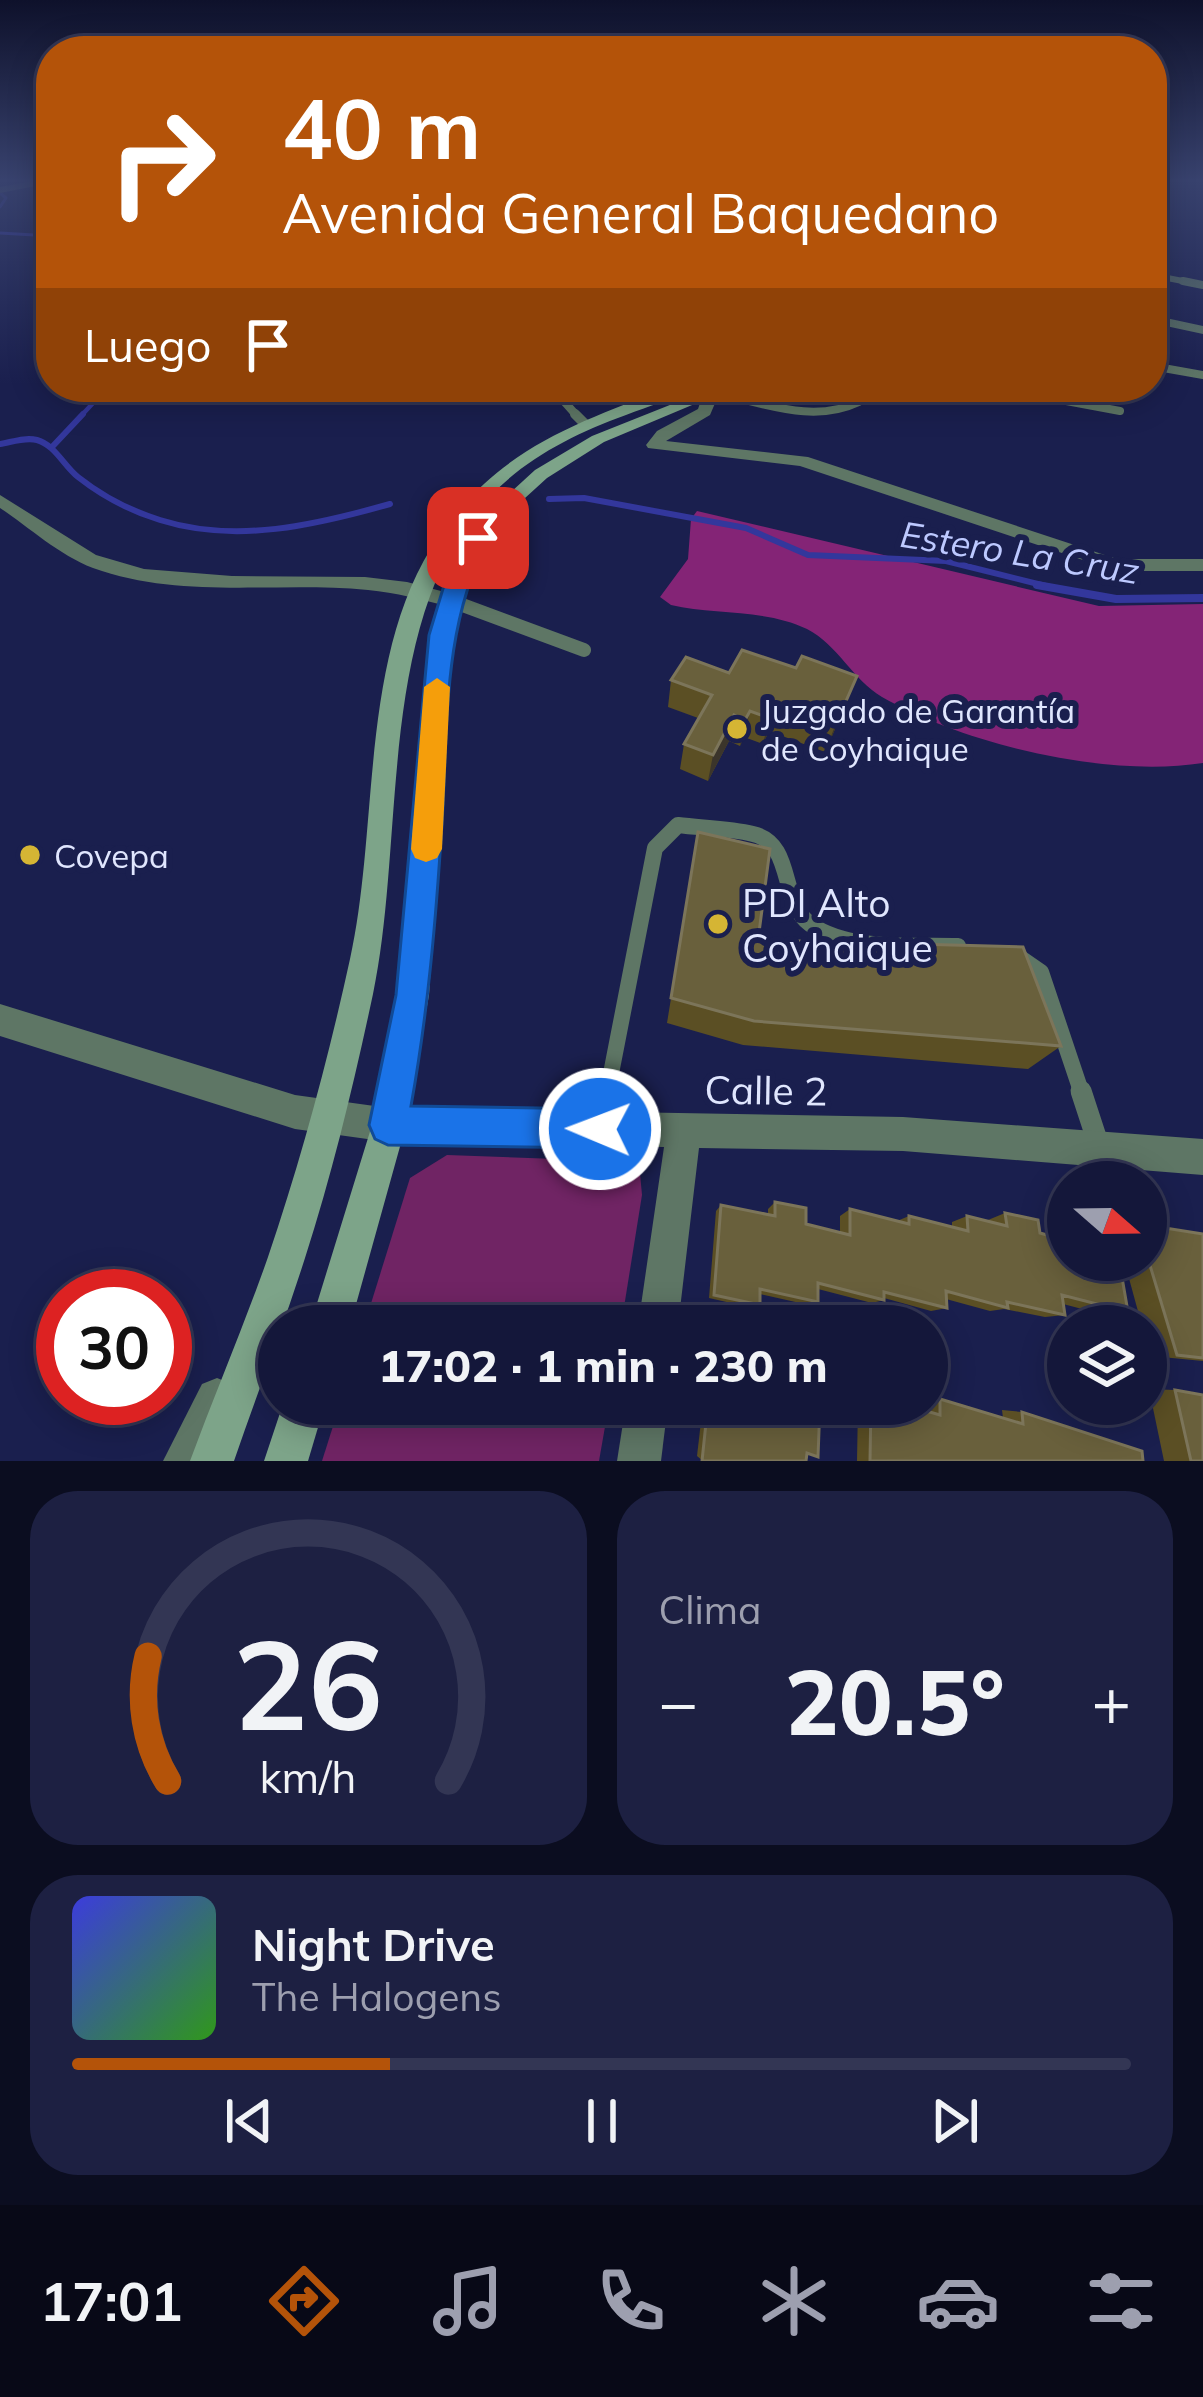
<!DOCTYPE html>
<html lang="es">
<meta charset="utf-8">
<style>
body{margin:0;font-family:Mulish,sans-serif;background:#1d2042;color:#f1f3f6;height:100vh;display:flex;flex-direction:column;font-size:45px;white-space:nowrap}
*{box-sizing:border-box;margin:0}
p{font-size:39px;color:#9d9faf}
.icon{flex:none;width:66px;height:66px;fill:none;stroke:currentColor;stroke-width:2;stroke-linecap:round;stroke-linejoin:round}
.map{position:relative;height:1461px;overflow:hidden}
.panel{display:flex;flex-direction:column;gap:30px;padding:30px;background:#0b0d20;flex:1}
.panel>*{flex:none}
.top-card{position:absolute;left:36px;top:36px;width:1131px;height:366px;border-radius:48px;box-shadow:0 6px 30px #0003,0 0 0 3px #333654;background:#b45309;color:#fff;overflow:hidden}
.needle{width:78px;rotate:110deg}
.tools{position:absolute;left:1047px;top:1161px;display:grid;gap:24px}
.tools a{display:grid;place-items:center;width:120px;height:120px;border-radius:50%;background:#14173a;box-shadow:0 6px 30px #0003,0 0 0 3px #333654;font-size:60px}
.speed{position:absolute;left:36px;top:1269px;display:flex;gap:24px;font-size:60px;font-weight:700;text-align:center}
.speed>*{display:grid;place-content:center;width:156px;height:156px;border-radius:50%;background:#14173a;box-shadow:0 6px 30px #0003,0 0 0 3px #333654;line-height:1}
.speed .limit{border:18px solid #d22;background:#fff;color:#111}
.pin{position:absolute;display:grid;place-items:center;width:102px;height:102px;color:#fff;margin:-51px;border-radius:24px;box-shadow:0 6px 18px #0006}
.me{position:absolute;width:132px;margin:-66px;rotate:271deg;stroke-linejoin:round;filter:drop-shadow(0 0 9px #0008)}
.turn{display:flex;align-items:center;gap:42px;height:252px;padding:0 48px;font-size:54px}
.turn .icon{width:156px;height:156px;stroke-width:2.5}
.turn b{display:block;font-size:84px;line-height:102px}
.then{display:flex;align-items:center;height:114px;padding:0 48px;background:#0003;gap:24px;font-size:45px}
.big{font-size:90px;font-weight:800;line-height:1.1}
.panel .tile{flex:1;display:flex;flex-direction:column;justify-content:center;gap:18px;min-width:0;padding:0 42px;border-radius:48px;background:#1d2042}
.panel .dial{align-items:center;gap:0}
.dial svg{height:312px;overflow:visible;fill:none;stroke:#333654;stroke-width:7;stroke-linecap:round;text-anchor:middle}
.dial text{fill:#f1f3f6;stroke:none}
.song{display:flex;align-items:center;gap:36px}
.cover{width:144px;height:144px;border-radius:18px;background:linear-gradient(135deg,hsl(240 70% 55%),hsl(110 70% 35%))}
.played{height:12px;border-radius:6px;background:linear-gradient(90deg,#b45309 30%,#333654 30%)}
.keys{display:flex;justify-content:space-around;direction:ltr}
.heat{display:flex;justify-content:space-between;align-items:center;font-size:66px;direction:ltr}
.panel .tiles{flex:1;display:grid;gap:30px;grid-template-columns:1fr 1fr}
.tile:last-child{grid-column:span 2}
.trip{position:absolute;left:258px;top:1305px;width:690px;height:120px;border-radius:60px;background:#14173a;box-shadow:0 6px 30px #0003,0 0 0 3px #333654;font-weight:800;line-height:120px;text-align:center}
.menu{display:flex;height:192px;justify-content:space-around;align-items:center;background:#080917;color:#9d9faf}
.menu .icon{width:84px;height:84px}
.menu .on{color:#b45309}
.menu b{font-size:54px;color:#f1f3f6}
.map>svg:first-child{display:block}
.green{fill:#702464}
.forest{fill:#842476}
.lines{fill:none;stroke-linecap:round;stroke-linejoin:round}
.stream-far3{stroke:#33379c;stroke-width:3}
.stream-far2{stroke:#33379c;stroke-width:4.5}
.stream-far1{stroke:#33379c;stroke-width:6}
.stream{stroke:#33379c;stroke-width:8}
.service-far5{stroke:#5e7665;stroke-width:6}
.service-far4{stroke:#5e7665;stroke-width:8}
.service-far3{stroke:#5e7665;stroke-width:10}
.service-far2{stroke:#5e7665;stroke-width:14}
.service-far1{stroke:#5e7665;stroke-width:16}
.service{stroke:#5e7665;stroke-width:21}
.minor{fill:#5e7665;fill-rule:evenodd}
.tertiary{fill:#5e7665;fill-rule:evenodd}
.secondary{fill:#7da489;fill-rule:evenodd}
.wall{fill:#5b4f24}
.shaded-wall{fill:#3b352b}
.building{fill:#69603c;stroke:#7c755a;stroke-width:3}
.route{fill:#1a73e8;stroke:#114b97;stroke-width:3}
.slow{fill:#f59e0b}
.poi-dot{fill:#d5b534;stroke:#1a1f4e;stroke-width:4.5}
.labels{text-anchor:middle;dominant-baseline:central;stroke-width:12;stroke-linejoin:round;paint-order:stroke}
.poi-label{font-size:33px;fill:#e0e6fe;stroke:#1a1f4e;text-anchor:start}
.water-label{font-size:36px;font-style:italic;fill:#bdc9ff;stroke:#1a1f4e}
.near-poi-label{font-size:39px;fill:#e0e6fe;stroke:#1a1f4e;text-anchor:start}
.near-street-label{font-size:39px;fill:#e0e6fe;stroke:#1a1f4e}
</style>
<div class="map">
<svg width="1203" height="1461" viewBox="0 0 1203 1461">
<rect width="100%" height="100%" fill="#1a1f4e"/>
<g class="green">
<path d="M447,1155L639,1162L642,1195L621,1326H364L410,1178Z"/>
<path d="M340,1404H609L599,1461H322Z"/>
</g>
<path class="forest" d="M697,511L1099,606L1203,604V763C1106,778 967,745 882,697C853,680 838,645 807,629C766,609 714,615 671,605L660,597L688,559L691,519Z"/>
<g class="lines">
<g class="stream-far3">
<path d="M0,193L6,198L0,207"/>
<path d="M0,233L51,236"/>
</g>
<path class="stream-far2" d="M80,417L108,387"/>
<g class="stream-far1">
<path d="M0,444C12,442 25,437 37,440C55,445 64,466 78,477C102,496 131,511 160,520C236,544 316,525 390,504"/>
<path d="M52,447L83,414"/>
<path d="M549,499L584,498L746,528L808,555L946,561L1054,588"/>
</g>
<path class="stream" d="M1037,585L1116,599L1203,598"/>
<path class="service-far5" d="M1152,275L1198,284"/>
<g class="service-far4">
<path d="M1183,281L1203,285"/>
<path d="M1152,366L1203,375"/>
<path d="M552,387L564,392L561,398L578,417"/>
<path d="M991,387L1120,411"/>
<path d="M737,398C778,408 819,421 859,402L863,387"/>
</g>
<path class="service-far3" d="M575,414L584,423"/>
<path class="service-far2" d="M449,600L584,650"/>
<g class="service-far1">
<path d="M1015,954L1041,972L1082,1094"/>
<path d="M607,1094L655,848L678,825C702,828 729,828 753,834C795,844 779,901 810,924C849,952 913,944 958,946"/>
</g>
<g class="service">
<path d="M1081,1091L1099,1146"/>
<path d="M600,1129L607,1091"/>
</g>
<g class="minor">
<path d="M1152,315L1203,326V334L1152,323Z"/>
<path d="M711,389L719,394L710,415L666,441L808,457L1117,559H1203V571H1116L800,466L648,448L646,445L657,431L698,409L703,394Z"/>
<path d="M0,495L96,555L144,569L232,576L365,577L407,582L456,595L459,600L449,607C422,599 396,593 368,590C275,581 182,600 93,568C59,555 30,528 0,508Z"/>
<path d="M0,1004L295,1095L389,1108L903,1117L1203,1139V1175L903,1151L699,1148L678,1326H638L664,1147L389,1142L295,1129L0,1036Z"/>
<path d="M217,1378L232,1384L238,1399L208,1461H163L202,1384Z"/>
<path d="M626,1404H668L661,1461H617Z"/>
</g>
<path class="tertiary" d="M37,180L51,183L0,193V187Z"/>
<g class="secondary">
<path d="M671,387H692C674,400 648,406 626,415C568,436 515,464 476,512C377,636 405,843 373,994C354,1083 333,1171 305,1258C283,1327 258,1391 234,1461H190C215,1393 244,1326 268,1257C301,1160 328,1060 350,959C380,824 358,653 439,536C500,448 576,423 671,387Z"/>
<path d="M715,387H735L604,442L547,478L502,519L469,572L453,635L429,995L406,1125L350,1326H310L372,1125L397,995L431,635L449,572L489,512L535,470L592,436Z"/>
<path d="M283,1404H325L308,1461H264Z"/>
</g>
</g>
<g class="wall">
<path d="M729,673L847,702L825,752L769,731L763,744L744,737L740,746L729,741L708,781L680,769L684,744L698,718L668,707L671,680Z"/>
<path d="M698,832L758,940L1061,1046L1028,1069L743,1045L667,1023Z"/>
<path d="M775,1202L806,1224L840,1232V1216L850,1209L897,1221L909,1216L952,1227V1222L967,1216L989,1221L988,1220L1005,1213L1040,1233L1061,1239L1060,1226L1068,1223V1260L1128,1312L1105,1315L1063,1304L1065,1315L1045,1317L1004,1309L990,1311L946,1299L947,1308L931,1311L884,1298V1300L872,1303L818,1289V1302L809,1305L760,1294V1305L753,1308L709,1298L716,1211L721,1205L768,1214V1209Z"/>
<path d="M1146,1225L1203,1234V1361L1151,1356L1146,1339V1326H1142L1124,1260H1146Z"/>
<path d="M1149,1389L1175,1390L1203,1461H1164Z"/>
<path d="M927,1398L940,1399L1003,1418L1002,1410L1022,1412L1143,1461H857L858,1404H902L924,1411V1404H927Z"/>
<path d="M703,1404H820L807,1453L703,1461L697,1456Z"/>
</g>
<g class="shaded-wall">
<path d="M857,676L847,702L825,752L835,726Z"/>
<path d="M776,705L769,731L763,744L769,718Z"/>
<path d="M750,711L744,737L740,746L745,720Z"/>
<path d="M734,715L729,741L708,781L713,755Z"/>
</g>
<g class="building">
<path d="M742,650L796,668L802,656L857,676L835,726L776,705L769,718L750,711L745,720L734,715L713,755L684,744L712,695L671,680L686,657L729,673Z"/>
<path d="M698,832L770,849L758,940L1023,947L1061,1046L754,1021L671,998Z"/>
<path d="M775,1202L806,1208V1224L850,1235V1209L909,1224V1216L968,1231L967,1216L1007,1226L1005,1213L1038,1220L1040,1233L1068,1241V1260H1119L1128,1312L1062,1295L1065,1315L1007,1302L1008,1308L946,1291L947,1308L884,1292V1300L818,1283V1302L760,1289V1305L714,1295L721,1205L775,1216Z"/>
<path d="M1146,1225L1203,1234V1358L1177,1355L1146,1252Z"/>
<path d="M1175,1390L1203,1395V1461H1191Z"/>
<path d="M940,1399L1023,1424L1022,1412L1142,1451L1143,1461H870L871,1404H902L940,1415Z"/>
<path d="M708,1404H820L818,1457L807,1453L806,1461H702Z"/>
</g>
<linearGradient id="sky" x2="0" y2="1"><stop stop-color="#0e112b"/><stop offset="0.47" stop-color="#38426e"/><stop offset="1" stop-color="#38426e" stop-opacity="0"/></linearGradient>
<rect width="1203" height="384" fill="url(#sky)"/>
<path class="route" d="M478,532L489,538C442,625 448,728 442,824C436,919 428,1012 411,1106L600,1109L614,1115L620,1129L614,1143L600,1148L388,1145L375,1139L369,1125L396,995L429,635L448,572L470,534Z"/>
<path class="slow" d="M437,678L450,687L442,849L437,858L426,862L415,858L411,849L424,687Z"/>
<g class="poi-dot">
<circle cx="737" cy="729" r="12"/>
<circle cx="30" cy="855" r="12"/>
<circle cx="718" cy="924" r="12"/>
</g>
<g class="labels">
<g class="poi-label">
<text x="761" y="710">Juzgado de Garantía<tspan x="761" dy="38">de Coyhaique</tspan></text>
<text x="54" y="855">Covepa</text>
</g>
<g class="water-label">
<text transform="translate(1020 552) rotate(9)">Estero La Cruz</text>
</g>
<g class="near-poi-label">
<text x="742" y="902">PDI Alto<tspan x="742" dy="45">Coyhaique</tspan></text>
</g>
<g class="near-street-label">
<text transform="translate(766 1090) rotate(1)">Calle 2</text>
</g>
</g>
</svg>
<div class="tools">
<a><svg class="needle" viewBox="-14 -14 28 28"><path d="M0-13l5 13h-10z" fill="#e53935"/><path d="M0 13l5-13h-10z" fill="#9d9faf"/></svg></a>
<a><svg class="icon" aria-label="layers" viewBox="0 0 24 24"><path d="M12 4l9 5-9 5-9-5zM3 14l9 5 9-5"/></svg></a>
</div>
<div class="speed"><div class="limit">30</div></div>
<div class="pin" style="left:478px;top:538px;background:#d93025"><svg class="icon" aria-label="arrive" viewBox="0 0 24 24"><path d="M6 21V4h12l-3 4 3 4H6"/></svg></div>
<svg class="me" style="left:600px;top:1129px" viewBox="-20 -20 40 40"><circle r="17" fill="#1a73e8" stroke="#fff" stroke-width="3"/><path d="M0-11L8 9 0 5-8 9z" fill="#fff"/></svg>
<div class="trip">17:02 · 1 min · 230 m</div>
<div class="top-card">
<div class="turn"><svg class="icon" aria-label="right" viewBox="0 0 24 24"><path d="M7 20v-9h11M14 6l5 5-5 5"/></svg><div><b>40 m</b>Avenida General Baquedano</div></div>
<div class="then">Luego<svg class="icon" aria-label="arrive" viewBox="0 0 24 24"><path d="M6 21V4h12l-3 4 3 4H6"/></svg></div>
</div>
</div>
<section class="panel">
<div class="tiles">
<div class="tile dial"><svg viewBox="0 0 100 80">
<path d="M14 69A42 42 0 1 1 86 69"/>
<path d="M14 69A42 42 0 0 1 9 37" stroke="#b45309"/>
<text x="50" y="56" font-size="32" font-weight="700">26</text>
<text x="50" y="72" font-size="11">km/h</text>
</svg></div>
<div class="tile"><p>Clima</p>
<div class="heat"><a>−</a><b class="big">20.5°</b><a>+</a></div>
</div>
<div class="tile">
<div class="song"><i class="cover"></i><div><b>Night Drive</b><p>The Halogens</p></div></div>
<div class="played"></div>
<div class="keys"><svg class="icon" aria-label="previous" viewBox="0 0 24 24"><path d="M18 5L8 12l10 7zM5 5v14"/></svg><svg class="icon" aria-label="pause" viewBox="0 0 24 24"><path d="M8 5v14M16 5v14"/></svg><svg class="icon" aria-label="next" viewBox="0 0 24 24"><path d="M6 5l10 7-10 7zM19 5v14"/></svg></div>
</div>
</div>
</section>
<nav class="menu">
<b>17:01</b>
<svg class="icon on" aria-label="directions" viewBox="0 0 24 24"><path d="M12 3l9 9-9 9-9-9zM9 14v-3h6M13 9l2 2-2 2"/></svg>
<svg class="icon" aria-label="music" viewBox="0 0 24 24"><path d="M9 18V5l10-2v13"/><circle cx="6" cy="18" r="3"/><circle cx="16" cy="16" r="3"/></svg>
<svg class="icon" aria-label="phone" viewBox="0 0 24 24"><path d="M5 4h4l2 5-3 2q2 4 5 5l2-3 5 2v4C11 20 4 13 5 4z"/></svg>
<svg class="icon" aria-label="climate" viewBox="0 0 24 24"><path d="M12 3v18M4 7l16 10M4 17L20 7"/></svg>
<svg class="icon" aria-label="car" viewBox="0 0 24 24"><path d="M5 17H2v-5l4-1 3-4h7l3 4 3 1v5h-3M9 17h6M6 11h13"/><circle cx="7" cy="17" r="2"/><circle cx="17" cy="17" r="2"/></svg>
<svg class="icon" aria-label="filters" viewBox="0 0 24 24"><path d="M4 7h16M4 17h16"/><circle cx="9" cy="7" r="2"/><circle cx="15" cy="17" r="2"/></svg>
</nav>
